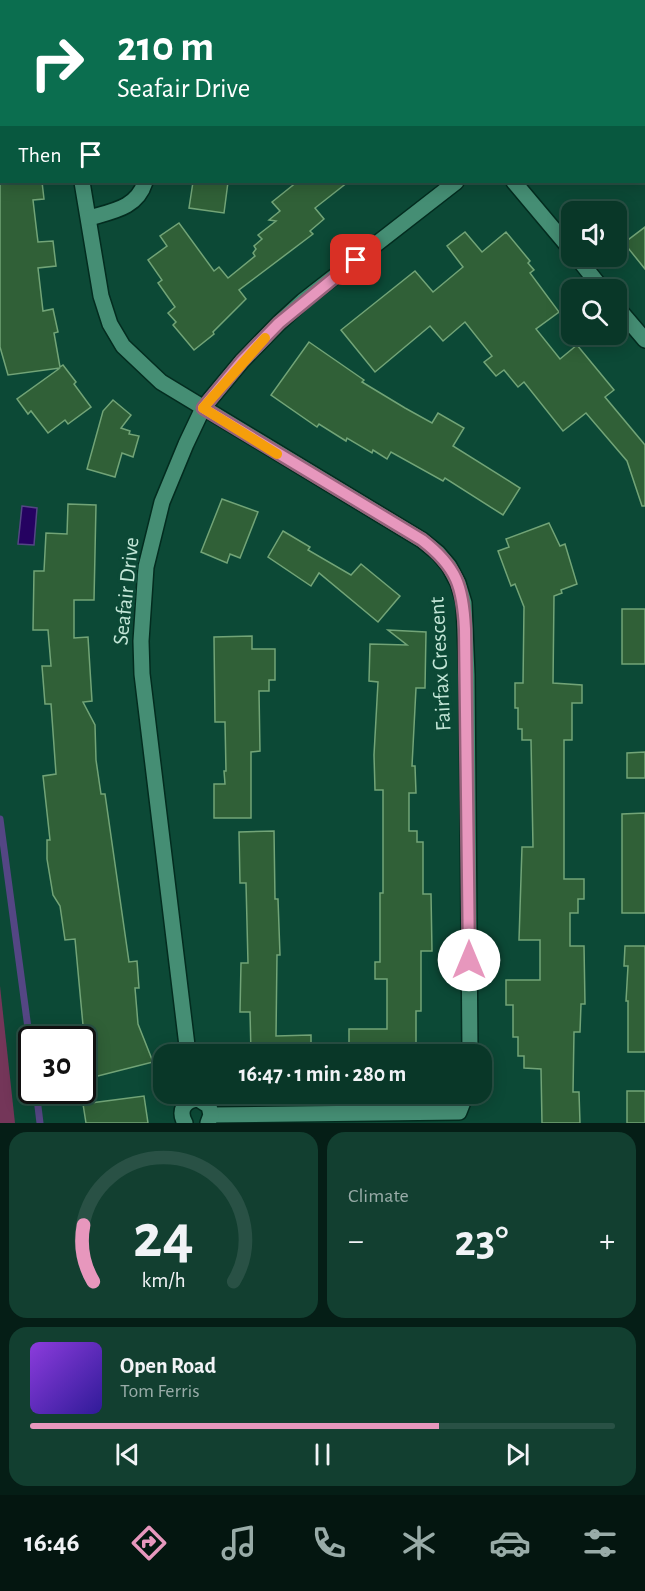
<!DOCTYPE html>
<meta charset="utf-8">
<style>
body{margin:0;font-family:"Alegreya Sans",sans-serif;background:#123f30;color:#f1f3f6;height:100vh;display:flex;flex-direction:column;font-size:22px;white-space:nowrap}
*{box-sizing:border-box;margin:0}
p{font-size:20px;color:#99aca8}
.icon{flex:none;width:33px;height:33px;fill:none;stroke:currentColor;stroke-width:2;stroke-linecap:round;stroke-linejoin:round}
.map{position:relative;height:1123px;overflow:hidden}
.details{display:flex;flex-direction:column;gap:9px;padding:9px;background:#051e16;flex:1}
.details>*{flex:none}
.banner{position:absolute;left:0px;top:0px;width:645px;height:183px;box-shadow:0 3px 15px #0003,0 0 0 2px #295145;background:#0b6e4f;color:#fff;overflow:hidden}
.tools{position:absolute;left:561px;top:201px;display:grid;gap:12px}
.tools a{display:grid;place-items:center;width:66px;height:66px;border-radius:12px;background:#093728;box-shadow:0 3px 15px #0003,0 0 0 2px #295145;font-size:30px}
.speed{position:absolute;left:18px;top:1026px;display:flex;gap:12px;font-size:30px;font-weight:700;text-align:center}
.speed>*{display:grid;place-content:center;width:78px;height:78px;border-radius:50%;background:#093728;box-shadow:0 3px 15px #0003,0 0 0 2px #295145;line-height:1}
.speed .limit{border:3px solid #111;border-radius:9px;background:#fff;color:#111}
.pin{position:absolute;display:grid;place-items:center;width:51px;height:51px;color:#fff;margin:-26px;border-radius:12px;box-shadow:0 3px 9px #0006}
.me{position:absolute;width:66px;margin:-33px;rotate:0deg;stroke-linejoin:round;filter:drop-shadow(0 0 4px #0008)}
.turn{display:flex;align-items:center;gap:21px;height:126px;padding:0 18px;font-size:27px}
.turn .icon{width:78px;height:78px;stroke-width:2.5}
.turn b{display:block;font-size:42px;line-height:51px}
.then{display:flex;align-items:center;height:57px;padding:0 18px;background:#0003;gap:12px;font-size:22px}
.big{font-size:45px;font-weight:700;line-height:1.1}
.details .tile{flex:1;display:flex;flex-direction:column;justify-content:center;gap:9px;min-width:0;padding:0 21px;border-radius:18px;background:#123f30}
.details .dial{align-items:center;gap:0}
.dial svg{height:156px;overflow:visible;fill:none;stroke:#295145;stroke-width:7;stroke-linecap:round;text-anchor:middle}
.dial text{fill:#f1f3f6;stroke:none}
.song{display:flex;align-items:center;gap:18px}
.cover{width:72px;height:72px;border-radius:9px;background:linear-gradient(135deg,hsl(270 70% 55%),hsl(250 70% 35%))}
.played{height:6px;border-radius:3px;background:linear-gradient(90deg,#e797bd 70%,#295145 70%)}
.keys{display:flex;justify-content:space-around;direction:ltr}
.heat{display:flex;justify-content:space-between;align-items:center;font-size:33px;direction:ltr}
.details .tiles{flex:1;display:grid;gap:9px;grid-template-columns:1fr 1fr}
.tile:last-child{grid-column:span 2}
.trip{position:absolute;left:153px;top:1044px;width:339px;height:60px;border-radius:18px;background:#093728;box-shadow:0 3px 15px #0003,0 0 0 2px #295145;font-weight:700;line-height:60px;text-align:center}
.dock{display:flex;height:96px;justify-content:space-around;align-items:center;background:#041610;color:#99aca8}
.dock .icon{width:42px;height:42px}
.dock .on{color:#e797bd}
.dock b{font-size:27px;color:#f1f3f6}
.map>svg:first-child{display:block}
.green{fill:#743659}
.water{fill:#250261;stroke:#544684;stroke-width:1.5}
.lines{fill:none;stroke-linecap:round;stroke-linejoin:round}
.stream{stroke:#544684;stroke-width:7}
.building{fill:#306037;stroke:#72a477;stroke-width:1.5}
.minor-casing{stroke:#032c1f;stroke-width:18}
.tertiary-casing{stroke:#032c1f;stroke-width:18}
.minor{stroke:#458e74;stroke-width:15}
.tertiary{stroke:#458e74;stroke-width:15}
.route-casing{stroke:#96627b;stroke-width:15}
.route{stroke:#e797bd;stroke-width:10}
.slow{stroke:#f59e0b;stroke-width:10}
.labels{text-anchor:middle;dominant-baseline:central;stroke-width:6;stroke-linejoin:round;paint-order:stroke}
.street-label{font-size:22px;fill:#c3e6d7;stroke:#0c4936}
</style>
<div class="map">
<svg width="645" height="1123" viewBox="0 0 645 1123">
<rect width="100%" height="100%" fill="#0c4936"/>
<path class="green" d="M0,986L15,1123H0Z"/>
<path class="water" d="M22,506L37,508L34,545L18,544Z"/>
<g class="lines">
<g class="stream">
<path d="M0,819L32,1058"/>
<path d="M36,1090L40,1123"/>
</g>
</g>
<g class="building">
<path d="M0,182H42L44,199L33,200L37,234L38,242L53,241L56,266L38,268L43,311L53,309L58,332L54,333L60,367L63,365L76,382L74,384L91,407L68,424L65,420L48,433L31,411L28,414L17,399L60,368L8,375L0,347Z"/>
<path d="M193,182H228L224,213L189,208Z"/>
<path d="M297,182H348L315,208L324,219L310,231L313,234L239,290L246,299L213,332L214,334L194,350L173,325L176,322L168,313L175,307L158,283L162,280L148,260L167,246L160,236L179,223L214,271L219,267L228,278L255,256L253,253L256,249L254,246L262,239L258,235L276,221L269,220L280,211L272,202Z"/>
<path d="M645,227V269L624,243Z"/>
<path d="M465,232L482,252L506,232L530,261L528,263L534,270L530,273L559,312L536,329L560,359L577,345L614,390L605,397L645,445V506H642L627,461L586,413L563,431L524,382L518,387L504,370L496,376L484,362L492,356L465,322L443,341L430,326L375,372L341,330L415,271L433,292L463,267L447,246Z"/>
<path d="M309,342L364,380L362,382L405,408L432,423L438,413L464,428L453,446L520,488L503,515L445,478L443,481L391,452L387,459L373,450L372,453L347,438L346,441L319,424L317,427L271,395Z"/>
<path d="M113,400L131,415L121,428L130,431L129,434L139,436L133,457L122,453L115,477L87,469L103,411Z"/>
<path d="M222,499L258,512L240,558L230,554L227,563L201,552Z"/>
<path d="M68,504L96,505L94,600H74V638L88,637L92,701L83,702L95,725L96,760L101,794H105L129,962L137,961L139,988H135L138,1024L153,1062L82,1080L84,1036L75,939L65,940L60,906L53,895L47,859V840H50L43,776L56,774L51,704H45L42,666H51L48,630H33L34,571H44L46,533L67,534Z"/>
<path d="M549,523L560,546L565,544L577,584L561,590L562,593L554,596L553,683L582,685V703H572V740H564V879H584V899H578V913H570V946H584L585,1004H581L580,1032H574L573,1092H579L580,1123H542L541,1069L524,1068V1056H518V1037H513V1005H506V980H540V940H519L522,847H533L531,740H522V729H518V708H515V683H523L524,607L515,584L511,586L498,551L509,547L506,539Z"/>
<path d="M283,531L310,547L308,550L351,575L361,564L400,596L378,622L319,573L311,586L268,557Z"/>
<rect x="622" y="609" width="23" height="55"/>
<path d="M388,630L426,632L425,688H416L412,766H415L416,793H409V831H417V842H423V894H431L432,951H421V1011H416V1054H349V1029H387V979H375V962H380V893H383V790H375L374,755L378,682L369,681L370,644L407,645Z"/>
<path d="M252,636V649H275V680H269V691H259L260,751L251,752V818H214V784H225L224,771H226L225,722H215L214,637Z"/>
<path d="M645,752V778H627V753Z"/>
<path d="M645,813V913H622V814Z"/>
<path d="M274,831L275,899H278L280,955H277L276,1036L311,1035V1054H251L250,1012H240L241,963H248L246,883H240L239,832Z"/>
<path d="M625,946H645V1052H628V1001H626L628,966H624Z"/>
<rect x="627" y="1091" width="18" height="32"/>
<path d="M144,1096L148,1123H86L83,1104Z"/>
</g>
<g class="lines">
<defs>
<g id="minor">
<path d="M82,182L101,296L110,324L123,346L161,382L422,540L438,553L449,566L458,583L464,603L467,675L470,1054"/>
<path d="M514,182L572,251"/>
<path d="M89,218C113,211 137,208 145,182"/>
<path d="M576,256L603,290"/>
<path d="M616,306L645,340"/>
<path d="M211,1115L459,1112L466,1094"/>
</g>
<g id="tertiary">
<path d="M644,31L645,29"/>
<path d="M188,1054L142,674L141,641L146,567L162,502L186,444L203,408L242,361L279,323L303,301L456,182"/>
<path d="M185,1123C178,1111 184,1100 198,1099L209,1106L211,1115L208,1123"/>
</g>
</defs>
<use href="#minor" class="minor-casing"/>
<use href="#tertiary" class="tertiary-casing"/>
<use href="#minor" class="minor"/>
<use href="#tertiary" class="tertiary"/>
</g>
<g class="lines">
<defs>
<path id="route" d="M356,260L279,323L242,361L203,408L422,540C457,567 463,587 465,629L469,960"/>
</defs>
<use href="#route" class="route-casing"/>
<use href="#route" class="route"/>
<path class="slow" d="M265,338L203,408L277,454"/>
</g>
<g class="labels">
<g class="street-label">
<text transform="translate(126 591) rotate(-84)">Seafair Drive</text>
<text transform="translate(440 664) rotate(-93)">Fairfax Crescent</text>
</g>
</g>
</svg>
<div class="tools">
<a><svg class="icon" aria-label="sound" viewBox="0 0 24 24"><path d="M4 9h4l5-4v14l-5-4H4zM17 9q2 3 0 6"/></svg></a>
<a><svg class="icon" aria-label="search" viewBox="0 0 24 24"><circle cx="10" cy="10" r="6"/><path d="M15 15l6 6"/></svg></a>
</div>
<div class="speed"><div class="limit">30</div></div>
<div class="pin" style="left:356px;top:260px;background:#d93025"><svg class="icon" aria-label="arrive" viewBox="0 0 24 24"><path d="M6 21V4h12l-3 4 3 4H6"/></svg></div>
<svg class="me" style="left:469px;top:960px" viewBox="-20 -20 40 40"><circle r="19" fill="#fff"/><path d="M0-13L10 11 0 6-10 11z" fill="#e797bd"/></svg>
<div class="trip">16:47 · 1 min · 280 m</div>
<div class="banner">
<div class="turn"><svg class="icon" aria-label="right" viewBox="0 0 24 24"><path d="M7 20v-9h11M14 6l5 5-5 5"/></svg><div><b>210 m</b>Seafair Drive</div></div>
<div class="then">Then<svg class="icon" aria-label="arrive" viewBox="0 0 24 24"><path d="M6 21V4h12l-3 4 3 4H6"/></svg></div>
</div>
</div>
<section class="details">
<div class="tiles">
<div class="tile dial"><svg viewBox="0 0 100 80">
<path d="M14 69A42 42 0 1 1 86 69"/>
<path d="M14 69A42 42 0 0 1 9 40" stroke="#e797bd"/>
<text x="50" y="56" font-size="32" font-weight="700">24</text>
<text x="50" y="72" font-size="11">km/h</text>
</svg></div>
<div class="tile"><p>Climate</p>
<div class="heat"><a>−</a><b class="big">23°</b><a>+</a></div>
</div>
<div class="tile">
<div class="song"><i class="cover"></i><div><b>Open Road</b><p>Tom Ferris</p></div></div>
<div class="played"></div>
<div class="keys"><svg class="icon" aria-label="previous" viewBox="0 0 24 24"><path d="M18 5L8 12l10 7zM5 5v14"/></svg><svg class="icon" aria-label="pause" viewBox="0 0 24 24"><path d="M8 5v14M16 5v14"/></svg><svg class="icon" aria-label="next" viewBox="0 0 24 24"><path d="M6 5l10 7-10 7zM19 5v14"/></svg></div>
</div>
</div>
</section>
<nav class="dock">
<b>16:46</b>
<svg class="icon on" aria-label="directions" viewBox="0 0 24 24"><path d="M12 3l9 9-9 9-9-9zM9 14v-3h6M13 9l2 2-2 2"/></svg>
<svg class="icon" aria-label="music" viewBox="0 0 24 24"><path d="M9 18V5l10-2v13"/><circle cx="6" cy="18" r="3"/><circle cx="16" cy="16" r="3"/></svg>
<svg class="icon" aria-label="phone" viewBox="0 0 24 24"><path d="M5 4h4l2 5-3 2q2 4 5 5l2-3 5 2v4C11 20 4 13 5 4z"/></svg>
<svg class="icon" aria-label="climate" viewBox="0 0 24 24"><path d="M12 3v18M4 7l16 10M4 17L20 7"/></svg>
<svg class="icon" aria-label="car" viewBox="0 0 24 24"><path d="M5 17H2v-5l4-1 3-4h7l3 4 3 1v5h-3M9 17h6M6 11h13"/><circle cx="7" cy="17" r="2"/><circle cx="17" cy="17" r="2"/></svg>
<svg class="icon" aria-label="filters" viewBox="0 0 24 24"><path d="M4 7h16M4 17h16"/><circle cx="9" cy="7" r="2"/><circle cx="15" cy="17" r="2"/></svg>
</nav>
